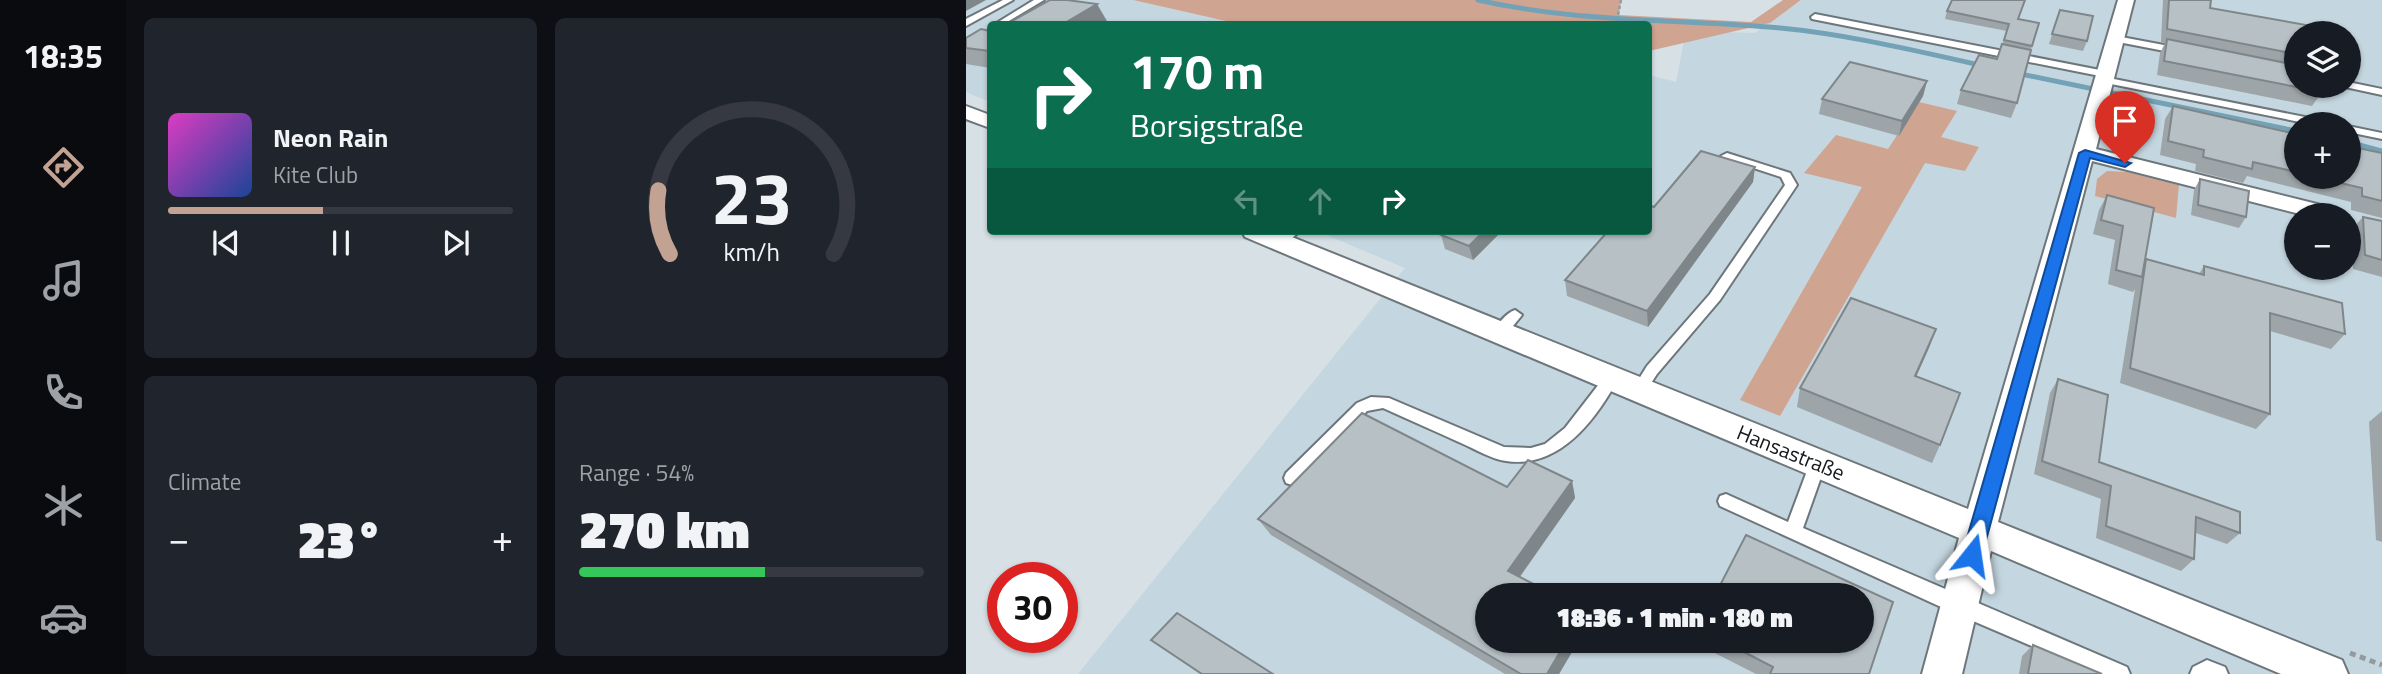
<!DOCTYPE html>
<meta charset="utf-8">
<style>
body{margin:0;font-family:"Titillium Web",sans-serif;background:#20242c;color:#f1f3f6;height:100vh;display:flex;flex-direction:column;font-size:26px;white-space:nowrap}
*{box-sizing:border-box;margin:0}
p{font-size:23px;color:#9ea1a6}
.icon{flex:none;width:38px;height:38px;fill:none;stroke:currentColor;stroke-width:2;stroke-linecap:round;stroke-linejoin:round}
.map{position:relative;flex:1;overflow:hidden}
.sheet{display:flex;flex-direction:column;gap:18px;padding:18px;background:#0d0f14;width:840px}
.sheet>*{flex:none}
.guide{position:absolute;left:21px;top:21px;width:665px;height:214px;border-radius:7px;box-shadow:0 2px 5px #0004;background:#0b6e4f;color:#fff;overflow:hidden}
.fabs{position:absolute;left:1318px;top:21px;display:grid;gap:14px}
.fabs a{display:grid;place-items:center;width:77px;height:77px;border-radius:50%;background:#171b24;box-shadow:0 2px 5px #0004;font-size:35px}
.speed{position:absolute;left:21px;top:562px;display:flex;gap:14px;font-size:35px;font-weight:700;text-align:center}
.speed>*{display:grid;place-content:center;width:91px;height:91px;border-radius:50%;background:#171b24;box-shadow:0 2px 5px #0004;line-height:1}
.speed .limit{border:10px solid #d22;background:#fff;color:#111}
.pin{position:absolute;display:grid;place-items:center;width:60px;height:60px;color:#fff;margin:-72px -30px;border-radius:50% 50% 50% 0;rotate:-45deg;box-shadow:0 0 7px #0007}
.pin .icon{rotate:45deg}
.me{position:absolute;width:77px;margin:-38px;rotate:15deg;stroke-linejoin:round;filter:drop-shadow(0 0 5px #0008)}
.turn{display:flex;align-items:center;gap:24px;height:147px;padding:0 28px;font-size:32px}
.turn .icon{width:91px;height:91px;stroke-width:2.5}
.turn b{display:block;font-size:49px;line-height:60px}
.lanes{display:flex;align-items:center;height:66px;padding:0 28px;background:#0003;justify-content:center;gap:35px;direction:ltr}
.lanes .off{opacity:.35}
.big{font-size:52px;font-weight:800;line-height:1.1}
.sheet .widget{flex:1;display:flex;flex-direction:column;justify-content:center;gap:10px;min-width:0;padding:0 24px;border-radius:10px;background:#20242c}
.sheet .dial{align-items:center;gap:0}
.dial svg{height:182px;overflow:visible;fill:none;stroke:#363941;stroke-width:7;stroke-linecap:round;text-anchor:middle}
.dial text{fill:#f1f3f6;stroke:none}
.song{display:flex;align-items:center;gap:21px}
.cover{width:84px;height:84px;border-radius:10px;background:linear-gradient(135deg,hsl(310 70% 55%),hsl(220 70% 35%))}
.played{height:7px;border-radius:4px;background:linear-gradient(90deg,#c1a293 45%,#363941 45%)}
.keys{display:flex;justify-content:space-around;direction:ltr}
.heat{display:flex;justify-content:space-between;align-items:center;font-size:38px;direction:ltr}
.charge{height:10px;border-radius:5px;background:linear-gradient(90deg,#34c759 54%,#363941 0)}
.sheet .tiles{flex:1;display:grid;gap:18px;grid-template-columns:repeat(2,1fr)}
.trip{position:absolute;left:509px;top:583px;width:399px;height:70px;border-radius:35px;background:#171b24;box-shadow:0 2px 5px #0004;font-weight:800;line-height:70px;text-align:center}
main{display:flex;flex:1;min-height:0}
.tab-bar{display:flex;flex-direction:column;width:126px;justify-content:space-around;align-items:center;background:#090b0e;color:#9ea1a6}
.tab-bar .icon{width:49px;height:49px}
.tab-bar .selected{color:#c1a293}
.tab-bar b{font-size:32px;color:#f1f3f6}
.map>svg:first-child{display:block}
.built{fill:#c4d6df;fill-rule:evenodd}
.green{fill:#cfa591}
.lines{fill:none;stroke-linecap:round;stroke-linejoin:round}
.stream{stroke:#73a2b7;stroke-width:5}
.service-casing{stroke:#6d767b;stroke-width:4}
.minor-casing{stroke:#6d767b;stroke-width:4}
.path-far1{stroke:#949b9f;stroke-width:2.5;stroke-dasharray:3.5 2.5;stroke-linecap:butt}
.path{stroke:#949b9f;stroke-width:5;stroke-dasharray:6 4.5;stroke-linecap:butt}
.service{fill:#fff;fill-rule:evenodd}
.minor{fill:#fff;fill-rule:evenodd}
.wall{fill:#9da5a9}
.shaded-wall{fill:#7f868a}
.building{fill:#b6c0c5;stroke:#7f868a;stroke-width:2}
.route{fill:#1a73e8;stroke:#114b97;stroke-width:2}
.labels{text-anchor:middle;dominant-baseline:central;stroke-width:5;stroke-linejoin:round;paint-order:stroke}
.street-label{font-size:21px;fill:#16191b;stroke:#fff}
</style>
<main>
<nav class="tab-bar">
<b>18:35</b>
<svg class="icon selected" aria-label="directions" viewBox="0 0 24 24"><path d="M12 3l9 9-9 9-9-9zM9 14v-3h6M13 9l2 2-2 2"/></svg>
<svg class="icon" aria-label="music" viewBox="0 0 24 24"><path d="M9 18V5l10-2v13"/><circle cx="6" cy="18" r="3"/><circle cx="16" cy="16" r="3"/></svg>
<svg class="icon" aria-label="phone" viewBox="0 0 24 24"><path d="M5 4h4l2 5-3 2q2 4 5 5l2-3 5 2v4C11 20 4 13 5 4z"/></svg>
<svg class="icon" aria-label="climate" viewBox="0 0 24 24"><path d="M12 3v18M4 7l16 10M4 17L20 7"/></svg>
<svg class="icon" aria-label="car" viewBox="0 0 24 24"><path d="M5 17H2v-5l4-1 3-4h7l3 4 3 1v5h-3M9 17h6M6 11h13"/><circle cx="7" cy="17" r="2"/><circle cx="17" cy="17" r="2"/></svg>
</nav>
<section class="sheet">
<div class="tiles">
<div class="widget">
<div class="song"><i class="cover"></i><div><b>Neon Rain</b><p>Kite Club</p></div></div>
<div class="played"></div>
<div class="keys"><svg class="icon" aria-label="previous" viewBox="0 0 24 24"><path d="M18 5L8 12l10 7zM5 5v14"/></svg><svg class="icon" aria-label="pause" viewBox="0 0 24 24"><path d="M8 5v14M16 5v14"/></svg><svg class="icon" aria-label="next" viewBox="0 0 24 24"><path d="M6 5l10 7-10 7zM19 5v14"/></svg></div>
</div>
<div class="widget dial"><svg viewBox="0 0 100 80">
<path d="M14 69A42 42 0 1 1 86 69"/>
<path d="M14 69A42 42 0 0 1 9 41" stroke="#c1a293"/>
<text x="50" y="56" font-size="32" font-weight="700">23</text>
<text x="50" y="72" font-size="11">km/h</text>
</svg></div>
<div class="widget"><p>Climate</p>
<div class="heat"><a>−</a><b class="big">23°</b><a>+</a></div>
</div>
<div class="widget"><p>Range · 54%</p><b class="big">270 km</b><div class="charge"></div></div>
</div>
</section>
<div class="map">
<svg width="1416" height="674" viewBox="0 0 1416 674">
<rect width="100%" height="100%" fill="#d6e0e5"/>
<g class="built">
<path d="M0,0H167L273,24H24V102L0,92Z"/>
<path d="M836,0H1416V674H112L439,268L351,231H682L683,75L710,82L720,31L789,33ZM1330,33H1382V86H1330ZM1330,124H1382V177H1330ZM1330,215H1382V268H1330ZM522,595H896V640H522Z"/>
</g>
<g class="green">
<path d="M167,0H655L653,15L785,22L817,0H835L804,23L683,51L682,24H273Z"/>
<path d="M953,102L991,111L975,137L1013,147L999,171L959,163L814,416L774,400L896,187L838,173L870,135L922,149Z"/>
<path d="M1141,171L1161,172L1213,185L1210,218L1129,196L1131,179Z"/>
</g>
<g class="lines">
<g class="stream">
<path d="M512,0C608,22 705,19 803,27C876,33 947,50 1018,66"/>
<path d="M1050,73L1330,131"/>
<path d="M1382,142L1416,151"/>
</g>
<defs>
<g id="service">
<path d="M37,0H47L0,26V19Z"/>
<path d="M68,0H78L38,24H29Z"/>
<path d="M849,14L1139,71L1144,74L1139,77L846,19L845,17Z"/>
<path d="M1150,36L1214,48L1219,51L1214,54L1147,41L1145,39Z"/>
<path d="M1138,77L1359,121L1364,124H1344L1135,82V78Z"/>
<path d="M1382,82L1416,89V95L1379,87L1382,86Z"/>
<path d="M1382,126L1416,133V139L1382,132Z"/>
<path d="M761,153L824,173L831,185L754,300L691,374L678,394H668L666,390L681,366L744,294L819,185L815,177L757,158L755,156Z"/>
<path d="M320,231H334L318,245H310L308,242Z"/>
<path d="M549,310L556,315L538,337H528L526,333C531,325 540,313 549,310Z"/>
<path d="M645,373L650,375L652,379C629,421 593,469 540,461C525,459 509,449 495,443C469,431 443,420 417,408L401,411L332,483L326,485L320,483L318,478L320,473L391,403L405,397L423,398L538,447L565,448L579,444L599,428L640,375Z"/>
<path d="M852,456L858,458L860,463L837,528L1161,667L1164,674H1131L986,612L754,506L752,501L754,496L760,494L822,522L844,463L846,458Z"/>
<path d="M1241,660L1259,667L1262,674H1224L1227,667Z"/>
</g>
<g id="minor">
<path d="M1152,0H1168L1130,149L1375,210L1379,215H1338L1126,161L1032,522L1376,660L1382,674H1315L1025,551L996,674H956L993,538L279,237L276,231H311L1002,509Z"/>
<path d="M0,106L24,115V128L0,119Z"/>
</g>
</defs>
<use href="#service" class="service-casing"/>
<use href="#minor" class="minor-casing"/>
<path class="path-far1" d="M652,15L655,0"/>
<path class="path" d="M1384,653L1416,665"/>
<use href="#service" class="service"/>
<use href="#minor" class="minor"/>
</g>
<g class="wall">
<path d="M1197,0H1245L1244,8L1330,33V86H1357L1355,88L1356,92L1346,106L1191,75L1194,53L1199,43L1195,42Z"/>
<path d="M1094,10L1121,41L1117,51L1083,44Z"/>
<path d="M981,11L1052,19L1066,46L1051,103L1045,118L991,104L995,90L1031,59L1041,31L979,19Z"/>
<path d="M24,31V68L0,64V38Z"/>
<path d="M961,81L957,96L933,136L853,114L856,99Z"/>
<path d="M1207,106L1330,134V177H1382L1416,153V218L1385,210V202L1281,176L1277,183L1229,171L1230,164L1194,155L1199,119Z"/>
<path d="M789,167L787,182L682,327L601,296L599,280L688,207Z"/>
<path d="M1234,179L1280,217L1273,228L1225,215L1228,190Z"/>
<path d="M1141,195L1179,262L1180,259L1233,274L1238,266L1379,334L1365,349L1304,331V414L1290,429L1154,383L1169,289L1167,292L1142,284L1149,240L1127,234L1133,210Z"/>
<path d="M1397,217L1416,221V277L1387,269L1385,230Z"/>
<path d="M536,231L507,260L479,249L475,235Z"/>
<path d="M970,329L950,376L974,445L966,463L831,407L834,388Z"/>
<path d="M1092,379L1133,462L1274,533L1261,544L1230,533L1228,559L1215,571L1130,538L1135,499L1068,474L1084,393Z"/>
<path d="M1416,411V542L1410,540L1403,422Z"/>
<path d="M606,481L609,498L554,577L522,640H613L593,674H539L305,535L292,519Z"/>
<path d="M185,640L307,674H234Z"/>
<path d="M732,640H896L903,674H790L731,644Z"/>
<path d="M1067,645L1136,674H1053L1056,656Z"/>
</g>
<g class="shaded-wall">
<path d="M0,0H20L0,11Z"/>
<path d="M131,4L141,21L136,24H97Z"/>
<path d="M961,81L957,96L933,136L936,121Z"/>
<path d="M789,167L787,182L682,327L681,311Z"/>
<path d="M518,231H536L507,260L503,246Z"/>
<path d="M970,329L963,348L942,395L949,376Z"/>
<path d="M606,481L609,498L547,586L542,571Z"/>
<path d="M601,640H613L593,674H581Z"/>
</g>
<g class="building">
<path d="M84,0H101L131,4L97,24H41Z"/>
<path d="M986,0H1059L1052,19L1073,23L1066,46L1038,40L1043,24L981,11Z"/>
<path d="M1203,0H1245L1244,8L1346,26L1347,33H1330V54L1201,29Z"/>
<path d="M1094,10L1127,16L1121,41L1086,34Z"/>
<path d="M15,29L24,31V51L0,48V38Z"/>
<path d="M1201,39L1330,65V86H1354L1356,92L1198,61Z"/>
<path d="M1036,44L1065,50L1051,103L995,90L1013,55L1031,59Z"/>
<path d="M884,62L961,81L936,121L856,99Z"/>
<path d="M1207,106L1330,134V172L1287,162L1286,169L1237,157L1238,150L1202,141Z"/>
<path d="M1382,146L1416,153V201L1396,196V188L1349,177H1382Z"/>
<path d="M735,151L789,167L681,311L599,280L642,231H682V205L688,207Z"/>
<path d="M1234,179L1283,191L1280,217L1232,205Z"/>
<path d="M1141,195L1188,208L1176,277L1150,270L1157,226L1135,220Z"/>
<path d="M1397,217L1416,221V260L1399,255Z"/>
<path d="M479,231H518L503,246L475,235Z"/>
<path d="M1180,259L1238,275V266L1376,303L1379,334L1304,313V414L1164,368Z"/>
<path d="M885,298L970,329L949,376L994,393L974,445L834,388Z"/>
<path d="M1092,379L1142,395L1133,462L1274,512V533L1230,517L1228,559L1140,526L1145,486L1076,461Z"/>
<path d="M396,413L541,487L562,460L606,481L542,571L589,595H522V640H601L581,674H555L292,519Z"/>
<path d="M780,535L927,602L903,674H804L807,667L755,640H896V595H749Z"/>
<path d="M211,613L307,674H236L185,640Z"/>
<path d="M1067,645L1136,674H1062Z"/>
</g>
<path class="route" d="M1119,150L1165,163L1159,167L1124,158L1016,555L1013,562L1006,564L999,562L996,555L1113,153Z"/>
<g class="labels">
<g class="street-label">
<text transform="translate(825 452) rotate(22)">Hansastraße</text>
</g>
</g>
</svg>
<div class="fabs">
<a><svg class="icon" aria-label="layers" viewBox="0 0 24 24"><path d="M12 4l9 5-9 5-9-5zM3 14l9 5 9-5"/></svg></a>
<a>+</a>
<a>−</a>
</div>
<div class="speed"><div class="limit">30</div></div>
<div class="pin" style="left:1159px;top:163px;background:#d93025"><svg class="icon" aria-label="arrive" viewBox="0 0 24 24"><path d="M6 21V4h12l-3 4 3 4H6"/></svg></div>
<svg class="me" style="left:1006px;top:555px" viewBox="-20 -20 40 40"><path d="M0-17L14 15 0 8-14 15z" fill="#1a73e8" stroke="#fff" stroke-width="4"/></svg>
<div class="trip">18:36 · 1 min · 180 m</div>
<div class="guide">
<div class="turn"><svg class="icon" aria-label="right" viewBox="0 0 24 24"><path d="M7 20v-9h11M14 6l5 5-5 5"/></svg><div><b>170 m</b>Borsigstraße</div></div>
<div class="lanes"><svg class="icon off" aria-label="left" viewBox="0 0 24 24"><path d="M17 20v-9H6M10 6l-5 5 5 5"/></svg><svg class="icon off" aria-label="ahead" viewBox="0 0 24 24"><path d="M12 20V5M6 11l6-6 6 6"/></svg><svg class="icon" aria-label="right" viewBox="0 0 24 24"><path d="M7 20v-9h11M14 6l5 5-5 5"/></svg></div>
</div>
</div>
</main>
